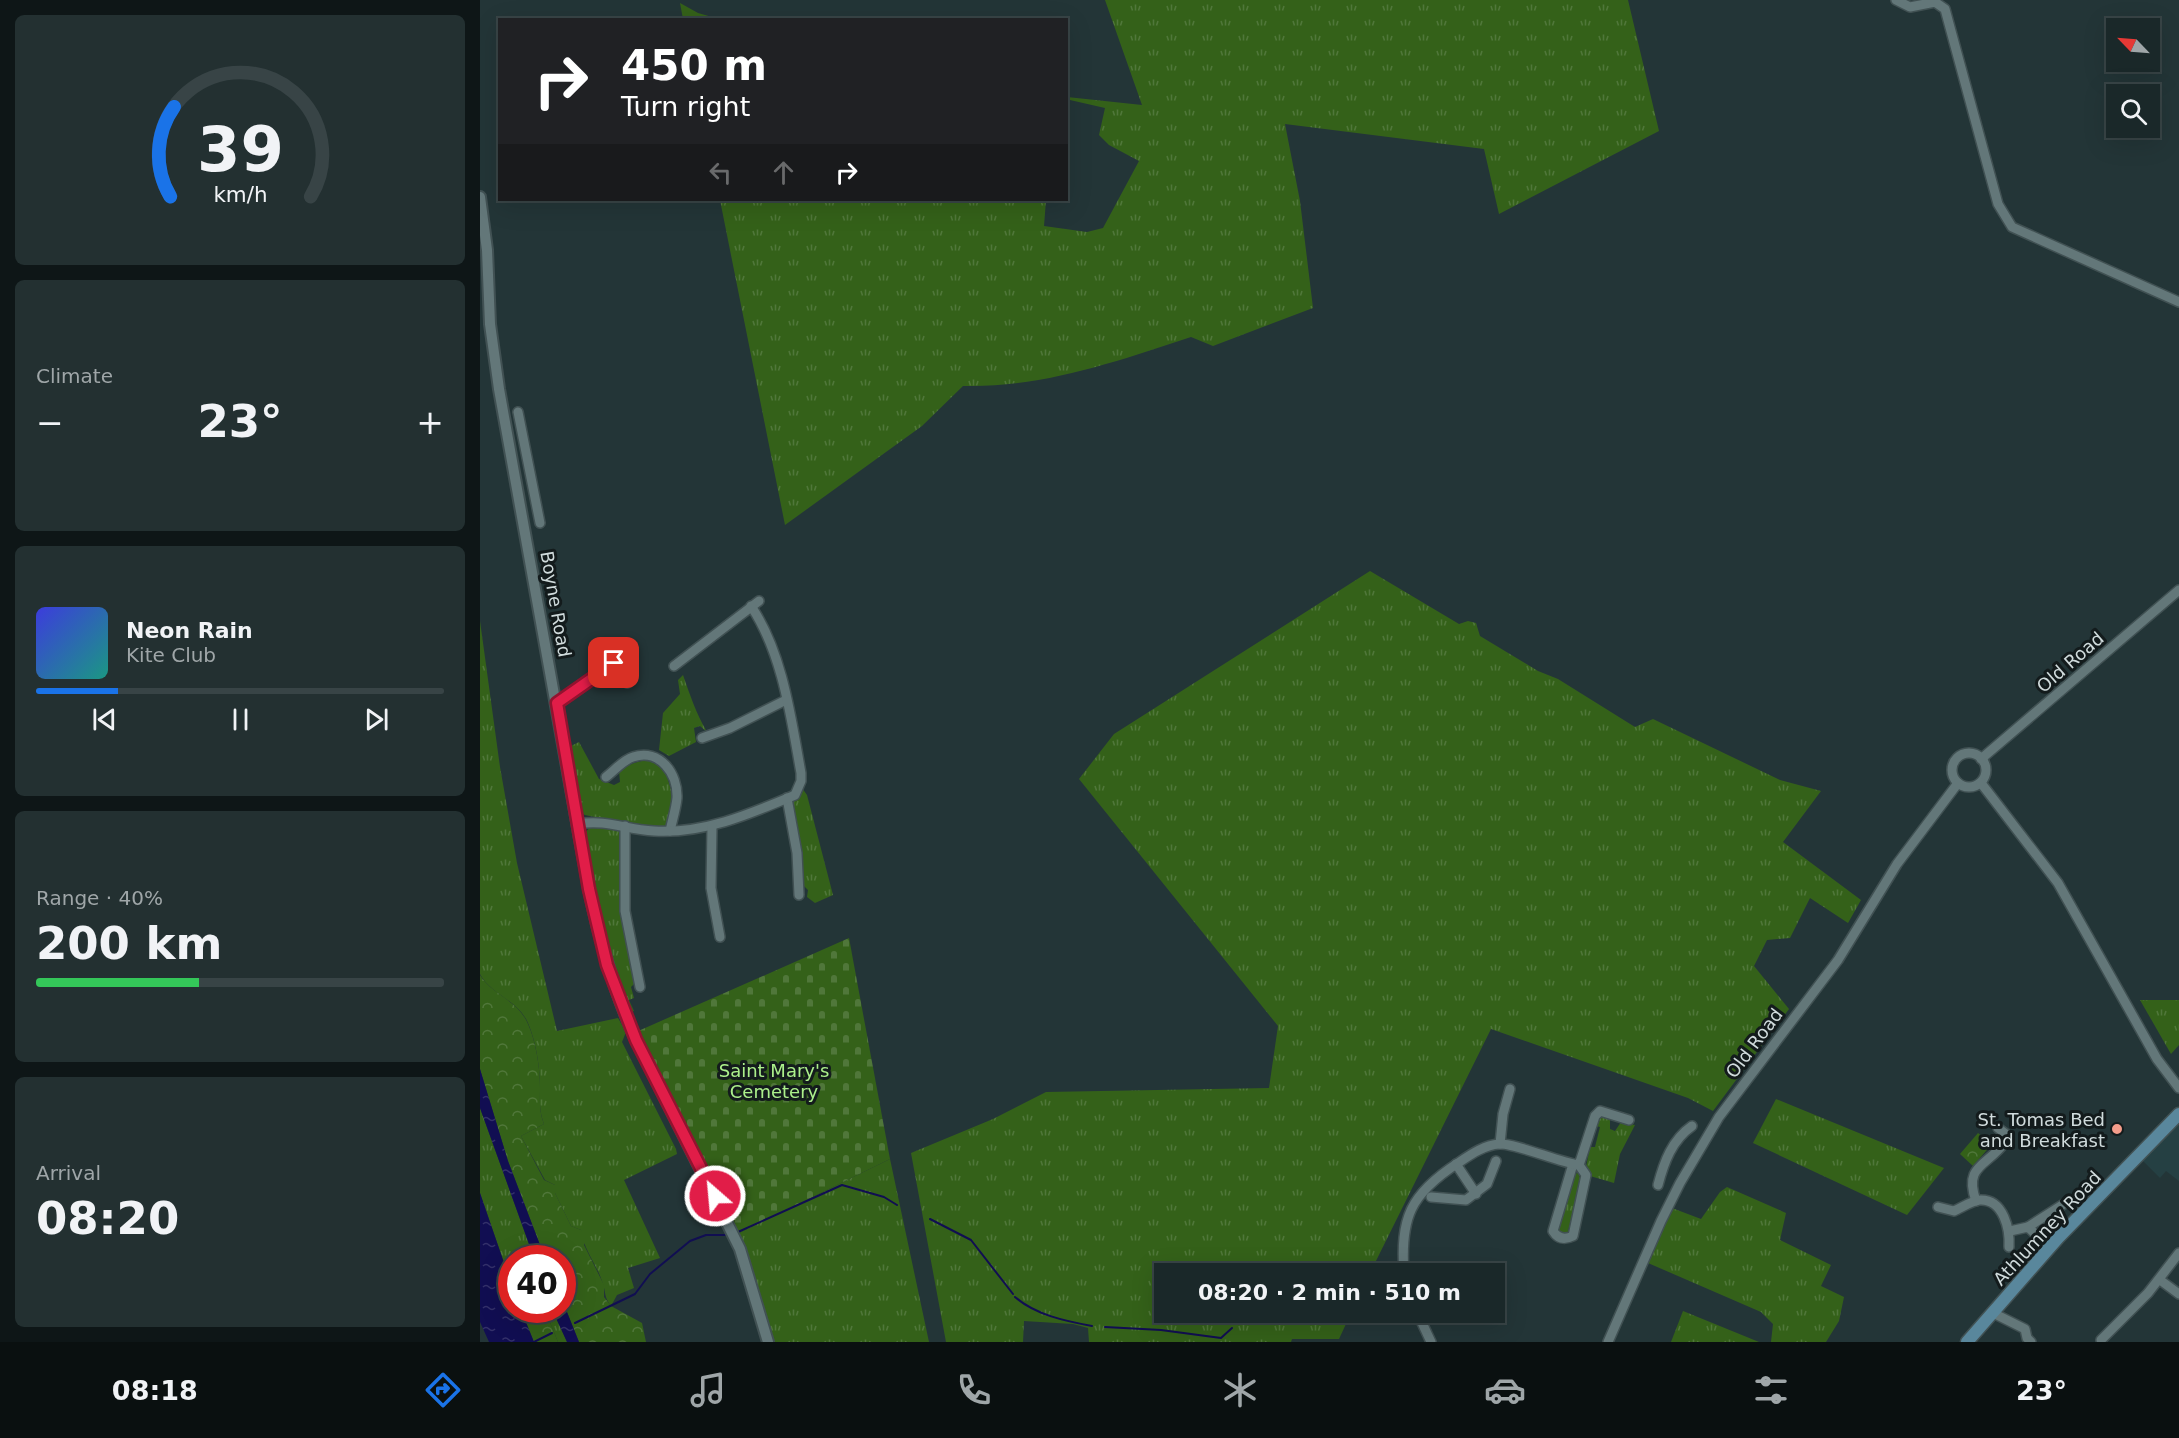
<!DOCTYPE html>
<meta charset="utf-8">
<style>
body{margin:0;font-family:"DejaVu Sans",sans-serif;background:#233031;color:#f1f3f6;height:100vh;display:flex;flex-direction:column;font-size:22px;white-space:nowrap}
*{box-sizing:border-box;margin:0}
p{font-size:20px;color:#9fa6a8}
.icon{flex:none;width:33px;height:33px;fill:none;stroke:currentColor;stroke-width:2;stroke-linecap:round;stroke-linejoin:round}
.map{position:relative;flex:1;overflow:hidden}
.sheet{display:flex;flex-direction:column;gap:15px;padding:15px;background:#0e1617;width:480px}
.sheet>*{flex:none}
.hud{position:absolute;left:18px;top:18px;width:570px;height:183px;border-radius:0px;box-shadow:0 6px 24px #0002,0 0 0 2px #384446;background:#202124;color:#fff;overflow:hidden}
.needle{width:39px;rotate:295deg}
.controls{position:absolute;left:1626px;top:18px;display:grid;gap:12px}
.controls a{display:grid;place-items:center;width:54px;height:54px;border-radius:0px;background:#1a2829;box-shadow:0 6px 24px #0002,0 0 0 2px #384446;font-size:30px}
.speed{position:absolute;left:18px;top:1245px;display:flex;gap:12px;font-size:30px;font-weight:700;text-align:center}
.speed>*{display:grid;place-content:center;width:78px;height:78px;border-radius:50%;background:#1a2829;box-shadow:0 6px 24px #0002,0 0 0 2px #384446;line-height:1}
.speed .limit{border:9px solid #d22;background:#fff;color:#111}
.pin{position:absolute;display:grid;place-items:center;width:51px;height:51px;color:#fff;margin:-26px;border-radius:12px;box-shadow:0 3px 9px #0006}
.me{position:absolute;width:66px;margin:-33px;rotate:333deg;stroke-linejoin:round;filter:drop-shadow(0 0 4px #0008)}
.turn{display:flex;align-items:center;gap:21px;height:126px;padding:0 24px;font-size:27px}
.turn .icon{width:78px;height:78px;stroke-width:2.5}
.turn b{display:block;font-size:42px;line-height:51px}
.lanes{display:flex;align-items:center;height:57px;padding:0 24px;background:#0003;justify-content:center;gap:30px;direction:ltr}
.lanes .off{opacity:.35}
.big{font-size:45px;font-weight:600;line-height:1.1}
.sheet .card{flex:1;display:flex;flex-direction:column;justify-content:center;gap:9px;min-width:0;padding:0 21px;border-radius:9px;background:#233031}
.sheet .dial{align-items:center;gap:0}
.dial svg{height:156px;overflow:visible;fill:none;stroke:#384446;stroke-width:7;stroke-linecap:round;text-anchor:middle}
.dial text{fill:#f1f3f6;stroke:none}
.song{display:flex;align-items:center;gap:18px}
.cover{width:72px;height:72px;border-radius:9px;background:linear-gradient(135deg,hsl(240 70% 55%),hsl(170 70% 35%))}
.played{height:6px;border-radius:3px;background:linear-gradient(90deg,#1a73e8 20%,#384446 20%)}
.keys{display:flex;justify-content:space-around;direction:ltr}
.heat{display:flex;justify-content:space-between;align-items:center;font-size:33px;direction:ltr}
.charge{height:9px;border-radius:4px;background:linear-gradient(90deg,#34c759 40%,#384446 0)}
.trip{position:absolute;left:674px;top:1263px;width:351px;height:60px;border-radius:0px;background:#1a2829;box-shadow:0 6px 24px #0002,0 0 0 2px #384446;font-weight:600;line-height:60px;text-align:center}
.tabs{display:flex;height:96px;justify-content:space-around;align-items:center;background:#0a1010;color:#9fa6a8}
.tabs .icon{width:42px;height:42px}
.tabs .on{color:#1a73e8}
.tabs b{font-size:27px;color:#f1f3f6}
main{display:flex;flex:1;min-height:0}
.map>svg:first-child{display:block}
.built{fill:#254043}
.grass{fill:url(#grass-tufts)}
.forest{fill:url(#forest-crowns)}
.cemetery{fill:url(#cemetery-stones)}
.water{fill:url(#water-ripples)}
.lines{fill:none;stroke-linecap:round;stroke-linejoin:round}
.stream{stroke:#110e52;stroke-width:2}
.minor-casing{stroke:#415153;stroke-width:12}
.tertiary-casing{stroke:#415153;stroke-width:14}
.secondary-casing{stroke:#415153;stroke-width:15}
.minor{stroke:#637779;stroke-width:9}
.tertiary{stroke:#637779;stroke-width:10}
.secondary{stroke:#59879c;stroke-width:12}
.route-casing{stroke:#92132f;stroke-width:15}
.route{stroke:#e11d48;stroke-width:10}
.poi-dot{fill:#f49d8b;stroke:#131b1c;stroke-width:2}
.labels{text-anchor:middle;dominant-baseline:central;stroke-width:6;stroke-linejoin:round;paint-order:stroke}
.street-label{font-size:18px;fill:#d0dbdc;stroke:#131b1c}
.park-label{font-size:18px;fill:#acf08b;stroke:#131b1c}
.poi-label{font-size:18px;fill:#d0dbdc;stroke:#131b1c;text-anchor:end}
</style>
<main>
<section class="sheet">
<div class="card dial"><svg viewBox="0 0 100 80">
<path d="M14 69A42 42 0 1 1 86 69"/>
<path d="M14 69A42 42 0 0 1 16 23" stroke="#1a73e8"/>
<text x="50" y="56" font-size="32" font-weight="700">39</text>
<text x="50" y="72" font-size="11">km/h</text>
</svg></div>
<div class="card"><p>Climate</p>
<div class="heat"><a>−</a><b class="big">23°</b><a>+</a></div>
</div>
<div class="card">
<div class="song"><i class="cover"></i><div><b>Neon Rain</b><p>Kite Club</p></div></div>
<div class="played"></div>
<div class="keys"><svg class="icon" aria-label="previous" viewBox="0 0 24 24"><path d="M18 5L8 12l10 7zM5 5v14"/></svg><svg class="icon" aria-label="pause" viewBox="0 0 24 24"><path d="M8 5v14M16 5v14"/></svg><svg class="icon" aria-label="next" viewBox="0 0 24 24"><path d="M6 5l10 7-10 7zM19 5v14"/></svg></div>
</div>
<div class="card"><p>Range · 40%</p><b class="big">200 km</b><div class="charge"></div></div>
<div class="card"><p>Arrival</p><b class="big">08:20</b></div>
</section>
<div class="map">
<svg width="1699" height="1342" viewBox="0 0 1699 1342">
<defs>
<pattern id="grass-tufts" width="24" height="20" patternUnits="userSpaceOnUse" patternTransform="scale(1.5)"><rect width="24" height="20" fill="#346119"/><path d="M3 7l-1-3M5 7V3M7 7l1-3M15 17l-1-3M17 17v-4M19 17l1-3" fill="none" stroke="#50773a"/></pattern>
<pattern id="forest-crowns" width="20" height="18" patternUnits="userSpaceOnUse" patternTransform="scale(1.5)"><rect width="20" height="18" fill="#346119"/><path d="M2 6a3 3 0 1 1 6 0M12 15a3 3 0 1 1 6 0" fill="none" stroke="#50773a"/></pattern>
<pattern id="cemetery-stones" width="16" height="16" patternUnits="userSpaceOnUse" patternTransform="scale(1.5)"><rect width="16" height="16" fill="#346119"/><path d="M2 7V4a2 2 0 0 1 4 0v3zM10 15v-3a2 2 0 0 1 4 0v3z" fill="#50773a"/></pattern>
<pattern id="water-ripples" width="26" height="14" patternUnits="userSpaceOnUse" patternTransform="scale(1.5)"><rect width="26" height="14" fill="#110e52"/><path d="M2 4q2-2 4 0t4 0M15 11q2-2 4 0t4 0" fill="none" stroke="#33306a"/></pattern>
</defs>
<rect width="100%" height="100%" fill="#233537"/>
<path class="built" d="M1699,1120V1181L1686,1171L1680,1178L1661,1159Z"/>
<g class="grass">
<path d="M625,0H1148L1179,131L1019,214L1004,149L805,124L820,201L833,308L733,346L711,337C638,361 562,388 483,386L442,426L305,525L240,200H566L564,226L607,232L623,228L659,161L629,145L619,135L625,108L590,100L587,109V97L662,105Z"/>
<path d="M200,3L218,13L239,19H203Z"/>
<path d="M890,571L979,624L988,621L996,623L1000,636L1058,671L1078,679L1155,727L1173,719L1300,780L1341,791L1303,842L1381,900L1368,923L1330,898L1310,938L1287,940L1274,966L1309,1009L1233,1111L1208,1098L1011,1029L890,1273L684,1274V1312L871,1313L859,1339H812L811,1342H609L608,1328L593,1324L544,1321L543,1342H466L431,1153L513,1119L566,1092L789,1088L798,1026L599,779L634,734Z"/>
<path d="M0,621L20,767L37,863L77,1031L138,1018L146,1032L142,1042L196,1149L197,1154L144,1180L180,1258L148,1268L154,1288L137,1295L131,1306C124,1297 126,1293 123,1284C117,1264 104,1251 101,1230L91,1226L75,1193V1185L65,1180L41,1136L64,1124C59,1110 60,1102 60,1088C60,1068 56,1041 48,1023C38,1000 10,994 0,974Z"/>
<path d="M203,675C210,695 216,713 227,732L220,726L214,728L216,742L189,756L179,750L183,713L200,694L198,680Z"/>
<path d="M99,742L119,779L134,785L140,782L139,770C157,761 166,756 184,767L193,796L187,824L183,827C172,826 105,817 100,813L91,746Z"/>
<path d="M322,788L327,795L353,895L335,903L327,897L328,890L323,885L318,834L310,799Z"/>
<path d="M111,826L137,828L139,831L140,890L155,983L151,987L154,998L149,1000L154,1011L148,1013L121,926L104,834Z"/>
<path d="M1660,1000H1699V1045L1691,1054Z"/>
<path d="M1296,1099L1464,1168L1427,1215L1273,1143Z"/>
<path d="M0,1108L54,1258H32L31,1283L0,1193Z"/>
<path d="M1120,1114L1130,1118V1129L1135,1131L1141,1122L1155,1125L1140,1154L1134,1183L1110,1176L1106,1167L1110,1147H1115L1120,1127L1112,1125Z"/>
<path d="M410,1159L449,1342H294L267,1250L259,1233Z"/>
<path d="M1098,1173L1101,1180L1087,1235L1077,1232L1094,1174Z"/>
<path d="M1247,1187L1306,1213L1300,1240L1351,1265L1341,1286L1364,1297L1359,1321L1346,1342H1291L1293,1324L1281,1312L1168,1263L1192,1208L1221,1219L1240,1192Z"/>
<path d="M65,1310H73L87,1342H78Z"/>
<path d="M1203,1311L1279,1342H1191Z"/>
</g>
<g class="forest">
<path d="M0,975C12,995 38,1000 48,1024C56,1042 60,1068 60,1088C60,1102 59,1111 64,1124L41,1136L64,1180L75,1185V1193L91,1226L101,1230L107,1238L104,1245L124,1285V1297L131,1306L162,1323L166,1342H99L83,1302L82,1258H65L28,1161L0,1069Z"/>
<path d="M1498,1133L1512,1144L1493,1166L1480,1154Z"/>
<path d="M41,1310H65L78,1342H54Z"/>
</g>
<path class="cemetery" d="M369,938L410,1159L259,1233L156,1032Z"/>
<g class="water">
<path d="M0,1069L28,1161L65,1258H54L0,1108Z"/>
<path d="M0,1193L31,1283L32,1310H41L54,1342H9L0,1322Z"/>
<path d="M83,1302L99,1342H87L74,1314L73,1310H82Z"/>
</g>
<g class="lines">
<g class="stream">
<path d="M450,1219L491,1240L533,1294"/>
<path d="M258,1232L362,1185L404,1197L417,1205"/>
<path d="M535,1297C556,1315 585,1321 612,1326"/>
<path d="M755,1314V1312"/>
<path d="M95,1323L155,1294L170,1274L210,1241L226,1235H245"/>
<path d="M625,1327L681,1330L741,1338L752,1328"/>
<path d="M54,1342L72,1333"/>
</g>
<defs>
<g id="minor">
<path d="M1416,0L1430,7L1455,2L1465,9L1518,204L1532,227L1699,302"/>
<path d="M38,412L60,523"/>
<path d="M194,666L279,601"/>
<path d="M77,703L134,663L147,683"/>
<path d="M222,738L250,728L306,700"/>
<circle cx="1489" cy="770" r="17"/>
<path d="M1501,759L1699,590"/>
<path d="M126,777C135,770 143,760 153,757C180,748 198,774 197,798C196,809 192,821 190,831"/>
<path d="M1501,783L1578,883L1677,1059L1699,1088"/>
<path d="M307,798L317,853L319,895"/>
<path d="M97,824C129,819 145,830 174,831C224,834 270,814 315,795L321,781V773C311,718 303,654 271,606"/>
<path d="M145,826V911L160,987"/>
<path d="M232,826L231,888L240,937"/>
<path d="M1020,1144L1023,1114L1030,1089"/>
<path d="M976,1164L996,1194"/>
<path d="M1093,1164L1073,1231C1078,1239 1085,1240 1093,1236L1106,1175L1099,1165"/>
<path d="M1178,1185C1184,1162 1192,1140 1212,1126"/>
<path d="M951,1197L986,1200L1007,1184L1016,1161"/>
<path d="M1496,1201C1483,1165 1508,1166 1525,1142L1526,1134L1518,1128"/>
<path d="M1458,1207L1474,1211C1481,1208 1493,1200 1500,1200C1524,1199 1530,1230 1529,1247"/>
<path d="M1548,1227L1587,1202"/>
<path d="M1530,1231L1548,1227L1570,1248"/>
<path d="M924,1274C920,1218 930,1194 978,1163C990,1155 1004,1145 1019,1144C1035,1143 1078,1162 1099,1165L1115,1116L1120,1111L1149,1120"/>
<path d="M1680,1280L1699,1294"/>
<path d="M937,1312L951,1342"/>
<path d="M1513,1313L1545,1329L1547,1338L1551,1342"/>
<path d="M1621,1340L1668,1293L1699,1253"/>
<path d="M1128,1342L1181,1221L1200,1183L1239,1117L1358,960L1417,864L1478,783"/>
</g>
<path id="tertiary" d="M0,197L7,250L10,324L19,389L109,889C120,942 134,991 156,1040L260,1249L288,1342"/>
<path id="secondary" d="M1487,1342L1578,1238L1699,1114"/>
</defs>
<use href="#minor" class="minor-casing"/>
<use href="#tertiary" class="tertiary-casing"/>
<use href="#secondary" class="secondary-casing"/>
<use href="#minor" class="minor"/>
<use href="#tertiary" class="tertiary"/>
<use href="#secondary" class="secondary"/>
</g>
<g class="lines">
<defs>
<path id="route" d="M134,663L77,703L109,889L127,965L156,1040L235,1196"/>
</defs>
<use href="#route" class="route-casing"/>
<use href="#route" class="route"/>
</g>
<circle class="poi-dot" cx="1637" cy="1129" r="6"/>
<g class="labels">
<g class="street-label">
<text transform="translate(76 604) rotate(80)">Boyne Road</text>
<text transform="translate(1590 662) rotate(-41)">Old Road</text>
<text transform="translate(1274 1043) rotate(-53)">Old Road</text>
<text transform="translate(1567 1228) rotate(-47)">Athlumney Road</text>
</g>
<g class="park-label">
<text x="294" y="1070">Saint Mary's<tspan x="294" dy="21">Cemetery</tspan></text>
</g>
<g class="poi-label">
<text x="1625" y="1119">St. Tomas Bed<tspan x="1625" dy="21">and Breakfast</tspan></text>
</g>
</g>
</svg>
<div class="controls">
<a><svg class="needle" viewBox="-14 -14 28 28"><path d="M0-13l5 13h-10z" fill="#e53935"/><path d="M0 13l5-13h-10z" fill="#9fa6a8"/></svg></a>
<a><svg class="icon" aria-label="search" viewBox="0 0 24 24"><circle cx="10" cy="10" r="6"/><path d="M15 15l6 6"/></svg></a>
</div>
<div class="speed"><div class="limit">40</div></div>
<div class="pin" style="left:134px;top:663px;background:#d93025"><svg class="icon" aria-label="arrive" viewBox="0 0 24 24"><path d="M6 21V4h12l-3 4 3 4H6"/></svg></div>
<svg class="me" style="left:235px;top:1196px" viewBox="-20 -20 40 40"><circle r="17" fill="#e11d48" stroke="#fff" stroke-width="3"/><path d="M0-11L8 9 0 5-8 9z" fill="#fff"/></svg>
<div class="trip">08:20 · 2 min · 510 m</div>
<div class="hud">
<div class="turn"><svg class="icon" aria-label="right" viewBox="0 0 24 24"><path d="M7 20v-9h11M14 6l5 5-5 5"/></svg><div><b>450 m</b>Turn right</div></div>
<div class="lanes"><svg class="icon off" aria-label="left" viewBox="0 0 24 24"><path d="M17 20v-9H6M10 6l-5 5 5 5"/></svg><svg class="icon off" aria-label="ahead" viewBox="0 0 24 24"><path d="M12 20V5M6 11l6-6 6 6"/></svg><svg class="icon" aria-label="right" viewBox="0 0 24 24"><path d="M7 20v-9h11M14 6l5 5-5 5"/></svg></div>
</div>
</div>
</main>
<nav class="tabs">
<b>08:18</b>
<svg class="icon on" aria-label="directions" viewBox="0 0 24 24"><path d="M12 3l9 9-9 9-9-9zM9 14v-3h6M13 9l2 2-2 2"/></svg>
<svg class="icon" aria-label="music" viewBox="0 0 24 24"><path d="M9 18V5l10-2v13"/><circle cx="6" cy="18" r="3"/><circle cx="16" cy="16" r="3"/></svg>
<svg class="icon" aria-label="phone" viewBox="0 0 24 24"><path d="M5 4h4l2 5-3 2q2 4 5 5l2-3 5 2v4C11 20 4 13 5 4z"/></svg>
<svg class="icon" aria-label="climate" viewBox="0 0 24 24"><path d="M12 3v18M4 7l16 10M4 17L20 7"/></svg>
<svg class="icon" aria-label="car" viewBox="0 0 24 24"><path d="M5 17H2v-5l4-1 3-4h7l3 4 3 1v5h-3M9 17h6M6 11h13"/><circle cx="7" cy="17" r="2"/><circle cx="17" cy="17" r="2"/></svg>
<svg class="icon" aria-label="filters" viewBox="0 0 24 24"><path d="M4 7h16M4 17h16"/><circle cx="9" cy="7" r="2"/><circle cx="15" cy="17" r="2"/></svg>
<b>23°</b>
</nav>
